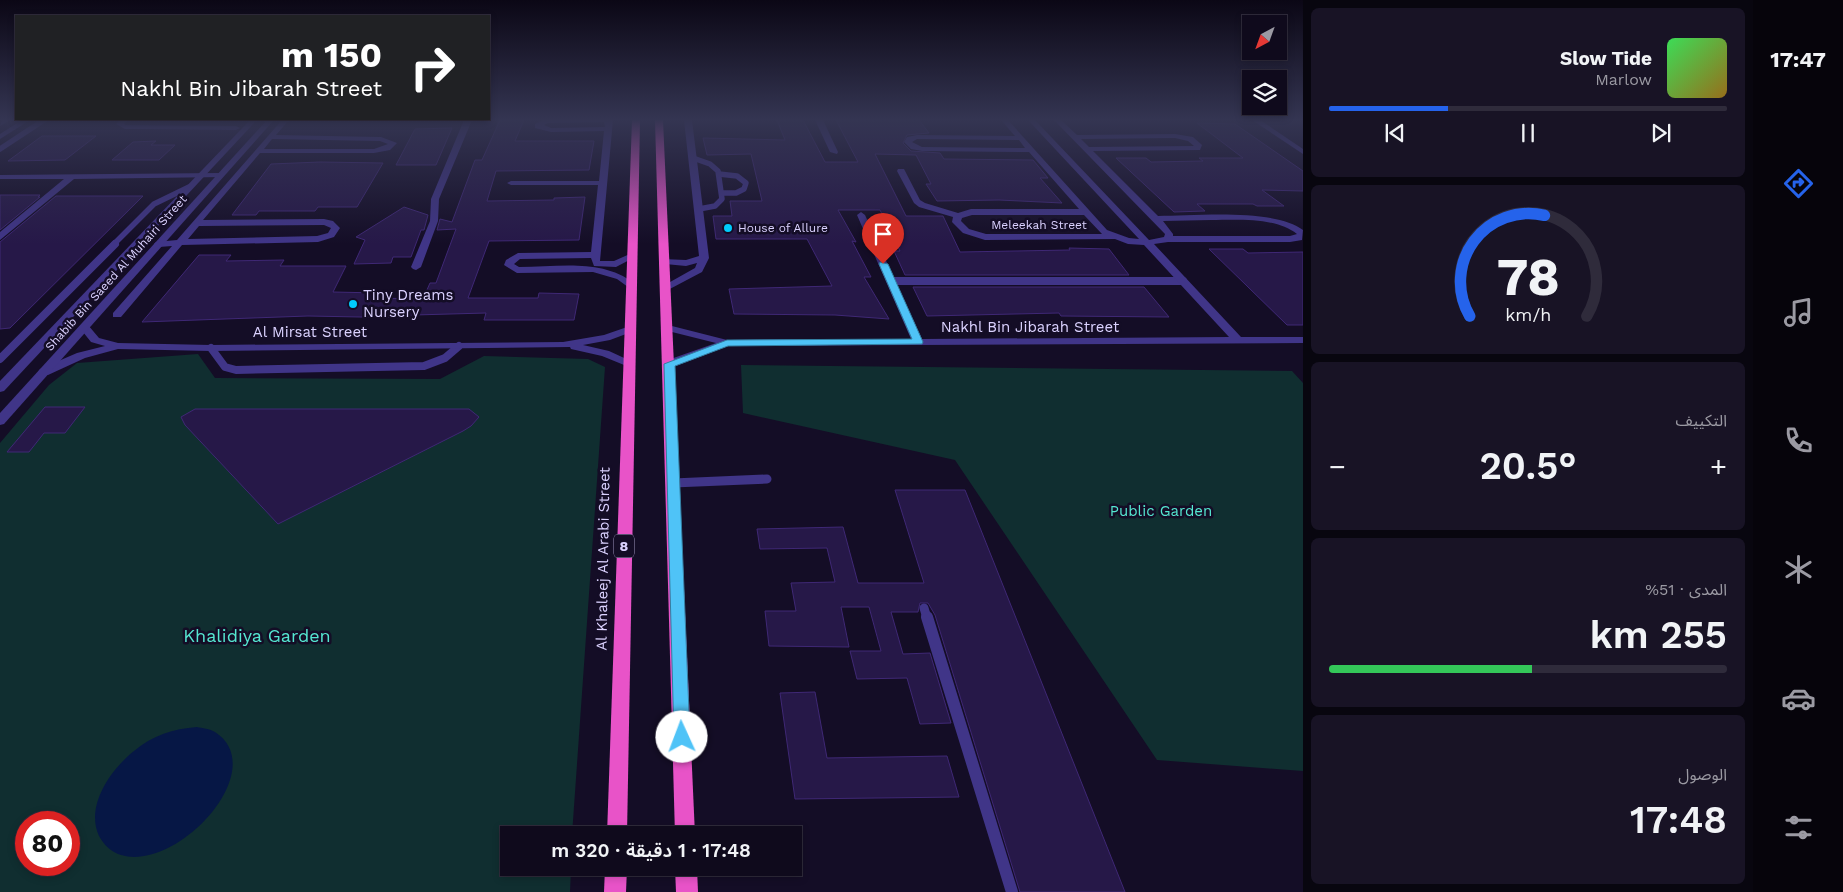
<!DOCTYPE html>
<html lang="ar">
<meta charset="utf-8">
<style>
body{margin:0;font-family:"Work Sans","Noto Sans Arabic",sans-serif;background:#181325;color:#f1f3f6;direction:rtl;height:100vh;display:flex;flex-direction:column;font-size:19px;white-space:nowrap}
*{box-sizing:border-box;margin:0}
p{font-size:16px;color:#9b9aa3}
.icon{flex:none;width:28px;height:28px;fill:none;stroke:currentColor;stroke-width:2;stroke-linecap:round;stroke-linejoin:round}
.map{position:relative;flex:1;overflow:hidden;direction:ltr}
.panel{display:flex;flex-direction:column;gap:8px;padding:8px;background:#08060f;width:450px}
.panel>*{flex:none}
.top-card{position:absolute;left:15px;top:15px;width:475px;height:105px;border-radius:0px;box-shadow:0 2px 8px #0003,0 0 0 1px #2f2b3b;direction:rtl;background:#202124;color:#fff;overflow:hidden}
.needle{width:32px;rotate:221deg}
.fabs{position:absolute;left:1242px;top:15px;display:grid;gap:10px}
.fabs a{display:grid;place-items:center;width:45px;height:45px;border-radius:0px;background:#0f0a1c;box-shadow:0 2px 8px #0003,0 0 0 1px #2f2b3b;font-size:25px}
.speed{position:absolute;left:15px;top:811px;display:flex;gap:10px;font-size:25px;font-weight:700;text-align:center}
.speed>*{display:grid;place-content:center;width:65px;height:65px;border-radius:50%;background:#0f0a1c;box-shadow:0 2px 8px #0003,0 0 0 1px #2f2b3b;line-height:1}
.speed .limit{border:8px solid #d22;background:#fff;color:#111}
.pin{position:absolute;display:grid;place-items:center;width:42px;height:42px;color:#fff;margin:-51px -21px;border-radius:50% 50% 50% 0;rotate:-45deg;box-shadow:0 0 5px #0007}
.pin .icon{rotate:45deg}
.me{position:absolute;width:55px;margin:-28px;rotate:358deg;stroke-linejoin:round;filter:drop-shadow(0 0 4px #0008)}
.turn{display:flex;align-items:center;gap:18px;height:105px;padding:0 25px;font-size:22px}
.turn .icon{width:65px;height:65px;stroke-width:2.5}
.turn b{display:block;font-size:35px;line-height:42px}
.big{font-size:38px;font-weight:600;line-height:1.1}
.panel .widget{flex:1;display:flex;flex-direction:column;justify-content:center;gap:8px;min-width:0;padding:0 18px;border-radius:8px;background:#181325}
.panel .dial{align-items:center;gap:0}
.dial svg{height:130px;overflow:visible;fill:none;stroke:#2f2b3b;stroke-width:7;stroke-linecap:round;text-anchor:middle}
.dial text{fill:#f1f3f6;stroke:none}
.song{display:flex;align-items:center;gap:15px}
.cover{width:60px;height:60px;border-radius:8px;background:linear-gradient(135deg,hsl(130 70% 55%),hsl(40 70% 35%))}
.played{height:5px;border-radius:2px;background:linear-gradient(90deg,#2563eb 30%,#2f2b3b 30%)}
.keys{display:flex;justify-content:space-around;direction:ltr}
.heat{display:flex;justify-content:space-between;align-items:center;font-size:28px;direction:ltr}
.charge{height:8px;border-radius:4px;background:linear-gradient(90deg,#34c759 51%,#2f2b3b 0)}
.trip{position:absolute;left:500px;top:826px;width:302px;height:50px;border-radius:0px;background:#0f0a1c;box-shadow:0 2px 8px #0003,0 0 0 1px #2f2b3b;font-weight:600;line-height:50px;text-align:center;direction:rtl}
main{display:flex;flex:1;min-height:0}
.menu{display:flex;flex-direction:column;width:90px;justify-content:space-around;align-items:center;background:#06040b;color:#9b9aa3}
.menu .icon{width:35px;height:35px}
.menu .selected{color:#2563eb}
.menu b{font-size:22px;color:#f1f3f6}
.map>svg:first-child{display:block}
.green{fill:#102e30;fill-rule:evenodd}
.water{fill:#061745}
.building{fill:#261848;stroke:#3f2875}
.lines{fill:none;stroke-linecap:round;stroke-linejoin:round}
.service-far3{stroke:#403588;stroke-width:5.5}
.service-far2{stroke:#403588;stroke-width:8}
.service-far1{stroke:#403588;stroke-width:9}
.service{stroke:#403588;stroke-width:12}
.minor{fill:#403588;fill-rule:evenodd}
.tertiary{fill:#403588;fill-rule:evenodd}
.trunk{fill:#e853c8;fill-rule:evenodd}
.route{fill:#4fc3f7;stroke:#337fa1}
.poi-dot{fill:#00cbfd;stroke:#140d26;stroke-width:2}
.labels{text-anchor:middle;dominant-baseline:central;stroke-width:5;stroke-linejoin:round;paint-order:stroke}
.far-street-label{font-size:12px;fill:#dbd2ff;stroke:#140d26}
.far-poi-label{font-size:12px;fill:#dbd2ff;stroke:#140d26;text-anchor:start}
.shield{fill:#140d26;stroke:#9f97be;stroke-width:1}
.shield-label{font-size:14px;font-weight:bold;fill:#dbd2ff}
.poi-label{font-size:15px;fill:#dbd2ff;stroke:#140d26;text-anchor:start}
.street-label{font-size:15px;fill:#dbd2ff;stroke:#140d26}
.park-label{font-size:15px;fill:#55e7d1;stroke:#140d26}
.near-park-label{font-size:18px;fill:#55e7d1;stroke:#140d26}
</style>
<main>
<nav class="menu">
<b>17:47</b>
<svg class="icon selected" aria-label="directions" viewBox="0 0 24 24"><path d="M12 3l9 9-9 9-9-9zM9 14v-3h6M13 9l2 2-2 2"/></svg>
<svg class="icon" aria-label="music" viewBox="0 0 24 24"><path d="M9 18V5l10-2v13"/><circle cx="6" cy="18" r="3"/><circle cx="16" cy="16" r="3"/></svg>
<svg class="icon" aria-label="phone" viewBox="0 0 24 24"><path d="M5 4h4l2 5-3 2q2 4 5 5l2-3 5 2v4C11 20 4 13 5 4z"/></svg>
<svg class="icon" aria-label="climate" viewBox="0 0 24 24"><path d="M12 3v18M4 7l16 10M4 17L20 7"/></svg>
<svg class="icon" aria-label="car" viewBox="0 0 24 24"><path d="M5 17H2v-5l4-1 3-4h7l3 4 3 1v5h-3M9 17h6M6 11h13"/><circle cx="7" cy="17" r="2"/><circle cx="17" cy="17" r="2"/></svg>
<svg class="icon" aria-label="filters" viewBox="0 0 24 24"><path d="M4 7h16M4 17h16"/><circle cx="9" cy="7" r="2"/><circle cx="15" cy="17" r="2"/></svg>
</nav>
<section class="panel">
<div class="widget">
<div class="song"><i class="cover"></i><div><b>Slow Tide</b><p>Marlow</p></div></div>
<div class="played"></div>
<div class="keys"><svg class="icon" aria-label="previous" viewBox="0 0 24 24"><path d="M18 5L8 12l10 7zM5 5v14"/></svg><svg class="icon" aria-label="pause" viewBox="0 0 24 24"><path d="M8 5v14M16 5v14"/></svg><svg class="icon" aria-label="next" viewBox="0 0 24 24"><path d="M6 5l10 7-10 7zM19 5v14"/></svg></div>
</div>
<div class="widget dial"><svg viewBox="0 0 100 80">
<path d="M14 69A42 42 0 1 1 86 69"/>
<path d="M14 69A42 42 0 0 1 60 7" stroke="#2563eb"/>
<text x="50" y="56" font-size="32" font-weight="700">78</text>
<text x="50" y="72" font-size="11">km/h</text>
</svg></div>
<div class="widget"><p>التكييف</p>
<div class="heat"><a>−</a><b class="big">20.5°</b><a>+</a></div>
</div>
<div class="widget"><p>المدى · 51%</p><b class="big">255 km</b><div class="charge"></div></div>
<div class="widget"><p>الوصول</p><b class="big">17:48</b></div>
</section>
<div class="map">
<svg width="1303" height="892" viewBox="0 0 1303 892">
<rect width="100%" height="100%" fill="#140d26"/>
<g class="green">
<path d="M198,354L215,378L440,379L484,356L588,359L605,367L572,835H509V868H571L570,892H0V443L49,385L77,363ZM26,822H69V865H26Z"/>
<path d="M741,365L1292,371L1303,383V771L1157,760L955,460L743,413Z"/>
</g>
<path class="water" d="M197,727C202,728 210,729 215,732C272,769 178,872 121,855C111,852 104,845 99,836C85,806 111,769 134,751C153,735 173,729 197,727Z"/>
<g class="building">
<path d="M500,120H524L515,141H594L589,170L496,171L487,201L554,200V198L585,197L579,240L489,241L468,298H538L539,293L579,294L574,320H484L486,313L414,315L413,318L308,316L142,322L199,255H231L226,261L284,260L280,266H346L333,292L379,293L377,298L423,299L430,283H436L456,229L437,230L440,219L452,222L475,160H482Z"/>
<path d="M777,120H803L825,162H858L836,120H919L929,133L907,135L903,143L911,151L940,153L944,159L1033,160L1048,178H1040L1062,203L999,200L937,201L926,184H931L916,155L875,154L906,216H943L960,252L1070,250L1069,248L1109,249L1129,275H905L894,251H900L880,210H838L856,242L852,241L871,277H864L889,319L835,315L734,314L729,289L832,286L807,239H716L713,216H732L730,201H762L751,154L707,155L703,138L785,140Z"/>
<path d="M1197,123L1235,124L1303,171V191L1262,190L1284,206H1257L1253,204H1197L1205,211L1174,212L1116,158H1146L1151,162L1203,161L1199,158H1243Z"/>
<path d="M452,128L436,165H396L415,129Z"/>
<path d="M42,136H96L65,160L8,161Z"/>
<path d="M156,141L151,145H175L159,160H112L133,142Z"/>
<path d="M320,162L383,163L357,207H318L315,211H259L256,215H232L271,164Z"/>
<path d="M0,195H40L38,197H40L0,230Z"/>
<path d="M56,196H143L10,328L0,329V242Z"/>
<path d="M404,207L428,215L424,230H421L411,257H393L391,263L354,264L365,240L356,237Z"/>
<path d="M1209,249H1243L1248,253L1303,252V325H1287Z"/>
<path d="M913,287H1144L1169,317L1061,316L1059,313L927,316Z"/>
<path d="M45,407H85L65,433H44L29,452H7Z"/>
<path d="M195,409H469L479,417L471,426L463,431L278,524L185,425L181,417Z"/>
<path d="M895,490H965L1125,892H1020L935,615L928,603H920L918,612H891L903,654L930,653L951,723L920,724L907,678L857,679L850,651H881L869,607H841L849,647L769,646L765,611H796L791,583L835,582L827,548L760,549L757,529L843,527L858,583H924Z"/>
<path d="M815,692L827,758L947,756L959,797L795,799L780,693Z"/>
</g>
<g class="lines">
<g class="service-far3">
<path d="M0,149L44,120"/>
<path d="M693,158L710,164L718,171L722,199L715,206L699,209"/>
<path d="M719,174L737,176L746,183L744,189L736,193H722"/>
<path d="M113,245L154,204L189,187"/>
</g>
<g class="service-far2">
<path d="M891,281H1183"/>
<path d="M211,348L225,367L236,370L424,366L445,358L459,346"/>
<path d="M0,359L115,244"/>
</g>
<g class="service-far1">
<path d="M673,483L767,479"/>
<path d="M924,608L927,618"/>
</g>
<path class="service" d="M927,617L1012,892"/>
<g class="minor">
<path d="M2,120H10L0,126Z"/>
<path d="M22,120H30L0,139V134Z"/>
<path d="M121,120H127L124,124L126,125L236,126L240,128L236,130L125,129L116,124Z"/>
<path d="M282,120H289L276,135L381,137L397,143L390,150L374,153H260L203,220L324,219L333,221L340,228L334,237L318,242L182,245L121,317H113V313L172,246L159,247L154,244L156,242L177,240ZM272,139L380,141L388,144L374,149H264ZM324,225L331,228L328,233L317,236L188,239L199,226Z"/>
<path d="M464,120H472L439,199L438,221L421,267L416,270L413,269L411,267L430,221L431,199Z"/>
<path d="M543,120H613L600,261H614L632,253L637,256L616,267L594,266L591,258L520,259L514,264L519,267C558,267 601,258 634,283V287H628L617,279L593,272L517,273L504,265L506,260L518,253L591,252L598,185H511L507,183L511,181H599L604,131L551,132L535,128V124ZM604,122L605,127L551,128L544,125L548,123Z"/>
<path d="M684,120H692L709,258L702,272L666,291L663,290V286L695,268L697,263L686,266L665,264L662,263V259L686,260L699,256Z"/>
<path d="M815,120H823L838,152L837,154L830,152Z"/>
<path d="M1001,120H1008L1107,230L1129,238L1139,239L1028,120H1035L1149,240L1164,237L1165,234L1054,120H1061L1077,135L1175,134L1193,137L1202,145L1200,150L1093,151L1158,216C1194,216 1275,208 1303,230L1302,240L1290,242H1168L1154,244L1241,337H1303V343L728,346L673,367H665L663,364L665,361L716,343L664,330V326L668,325L727,340L911,339L857,215L861,212L865,215L922,339L1229,337L1144,245L1128,244L1115,239L985,240L963,233L952,222L953,217L919,207L914,203L897,171L898,169H904L920,200L925,203L958,213L971,209H1079L1029,152L922,151L911,149L904,142L907,137L917,135L1015,136ZM1175,138L1188,141L1194,146L1089,147L1081,139ZM917,139L1019,140L1025,148L922,147L912,142ZM972,215H1084L1102,234H986L969,229L961,221L962,218ZM1211,220C1238,220 1275,217 1297,234L1290,236H1173V234L1163,221Z"/>
<path d="M1252,120H1260L1303,149V154Z"/>
<path d="M220,173H223V177L74,179L0,240V232L64,179H0V175Z"/>
<path d="M84,324L88,325L99,338L118,343L211,345L563,342L604,335L630,326L634,327V331L610,340L583,345L609,351L635,363L629,367L602,356L571,349L570,347L211,351L118,349L85,358L48,375H40L38,372L40,369L77,353L105,346L91,342L79,327Z"/>
</g>
<g class="tertiary">
<path d="M250,120H257L4,391L0,392V381Z"/>
<path d="M267,120H274L4,424L0,425V413Z"/>
</g>
<g class="trunk">
<path d="M632,120H640L627,835H607Z"/>
<path d="M655,120H663L695,835H675Z"/>
<path d="M605,868H627L626,892H604Z"/>
<path d="M675,868H697L698,892H676Z"/>
</g>
</g>
<linearGradient id="sky" x2="0" y2="1"><stop stop-color="#0b0715"/><stop offset="0.49" stop-color="#343552"/><stop offset="1" stop-color="#343552" stop-opacity="0"/></linearGradient>
<rect width="1303" height="244" fill="url(#sky)"/>
<path class="route" d="M880,262L888,264L923,342L922,344L728,346L675,366L690,737L687,743L682,745L676,743L674,737L664,364L727,340L912,339L879,264Z"/>
<g class="poi-dot">
<circle cx="728" cy="228" r="5"/>
<circle cx="353" cy="304" r="5"/>
</g>
<g class="labels">
<g class="far-street-label">
<text x="1039" y="225">Meleekah Street</text>
<text transform="translate(116 273) rotate(-48)">Shabib Bin Saeed Al Muhairi Street</text>
</g>
<g class="far-poi-label">
<text x="738" y="228">House of Allure</text>
</g>
<rect class="shield" x="614" y="534.5" width="20" height="23" rx="4"/>
<g class="shield-label">
<text x="624" y="546">8</text>
</g>
<g class="poi-label">
<text x="363" y="295">Tiny Dreams<tspan x="363" dy="17">Nursery</tspan></text>
</g>
<g class="street-label">
<text x="1030" y="327">Nakhl Bin Jibarah Street</text>
<text x="310" y="332">Al Mirsat Street</text>
<text transform="translate(603 559) rotate(-89)">Al Khaleej Al Arabi Street</text>
</g>
<g class="park-label">
<text x="1161" y="511">Public Garden</text>
</g>
<g class="near-park-label">
<text x="257" y="635">Khalidiya Garden</text>
</g>
</g>
</svg>
<div class="fabs">
<a><svg class="needle" viewBox="-14 -14 28 28"><path d="M0-13l5 13h-10z" fill="#e53935"/><path d="M0 13l5-13h-10z" fill="#9b9aa3"/></svg></a>
<a><svg class="icon" aria-label="layers" viewBox="0 0 24 24"><path d="M12 4l9 5-9 5-9-5zM3 14l9 5 9-5"/></svg></a>
</div>
<div class="speed"><div class="limit">80</div></div>
<div class="pin" style="left:883px;top:264px;background:#d93025"><svg class="icon" aria-label="arrive" viewBox="0 0 24 24"><path d="M6 21V4h12l-3 4 3 4H6"/></svg></div>
<svg class="me" style="left:682px;top:737px" viewBox="-20 -20 40 40"><circle r="19" fill="#fff"/><path d="M0-13L10 11 0 6-10 11z" fill="#4fc3f7"/></svg>
<div class="trip">17:48 · 1 دقيقة · 320 m</div>
<div class="top-card">
<div class="turn"><svg class="icon" aria-label="right" viewBox="0 0 24 24"><path d="M7 20v-9h11M14 6l5 5-5 5"/></svg><div><b>150 m</b>Nakhl Bin Jibarah Street</div></div>
</div>
</div>
</main>
